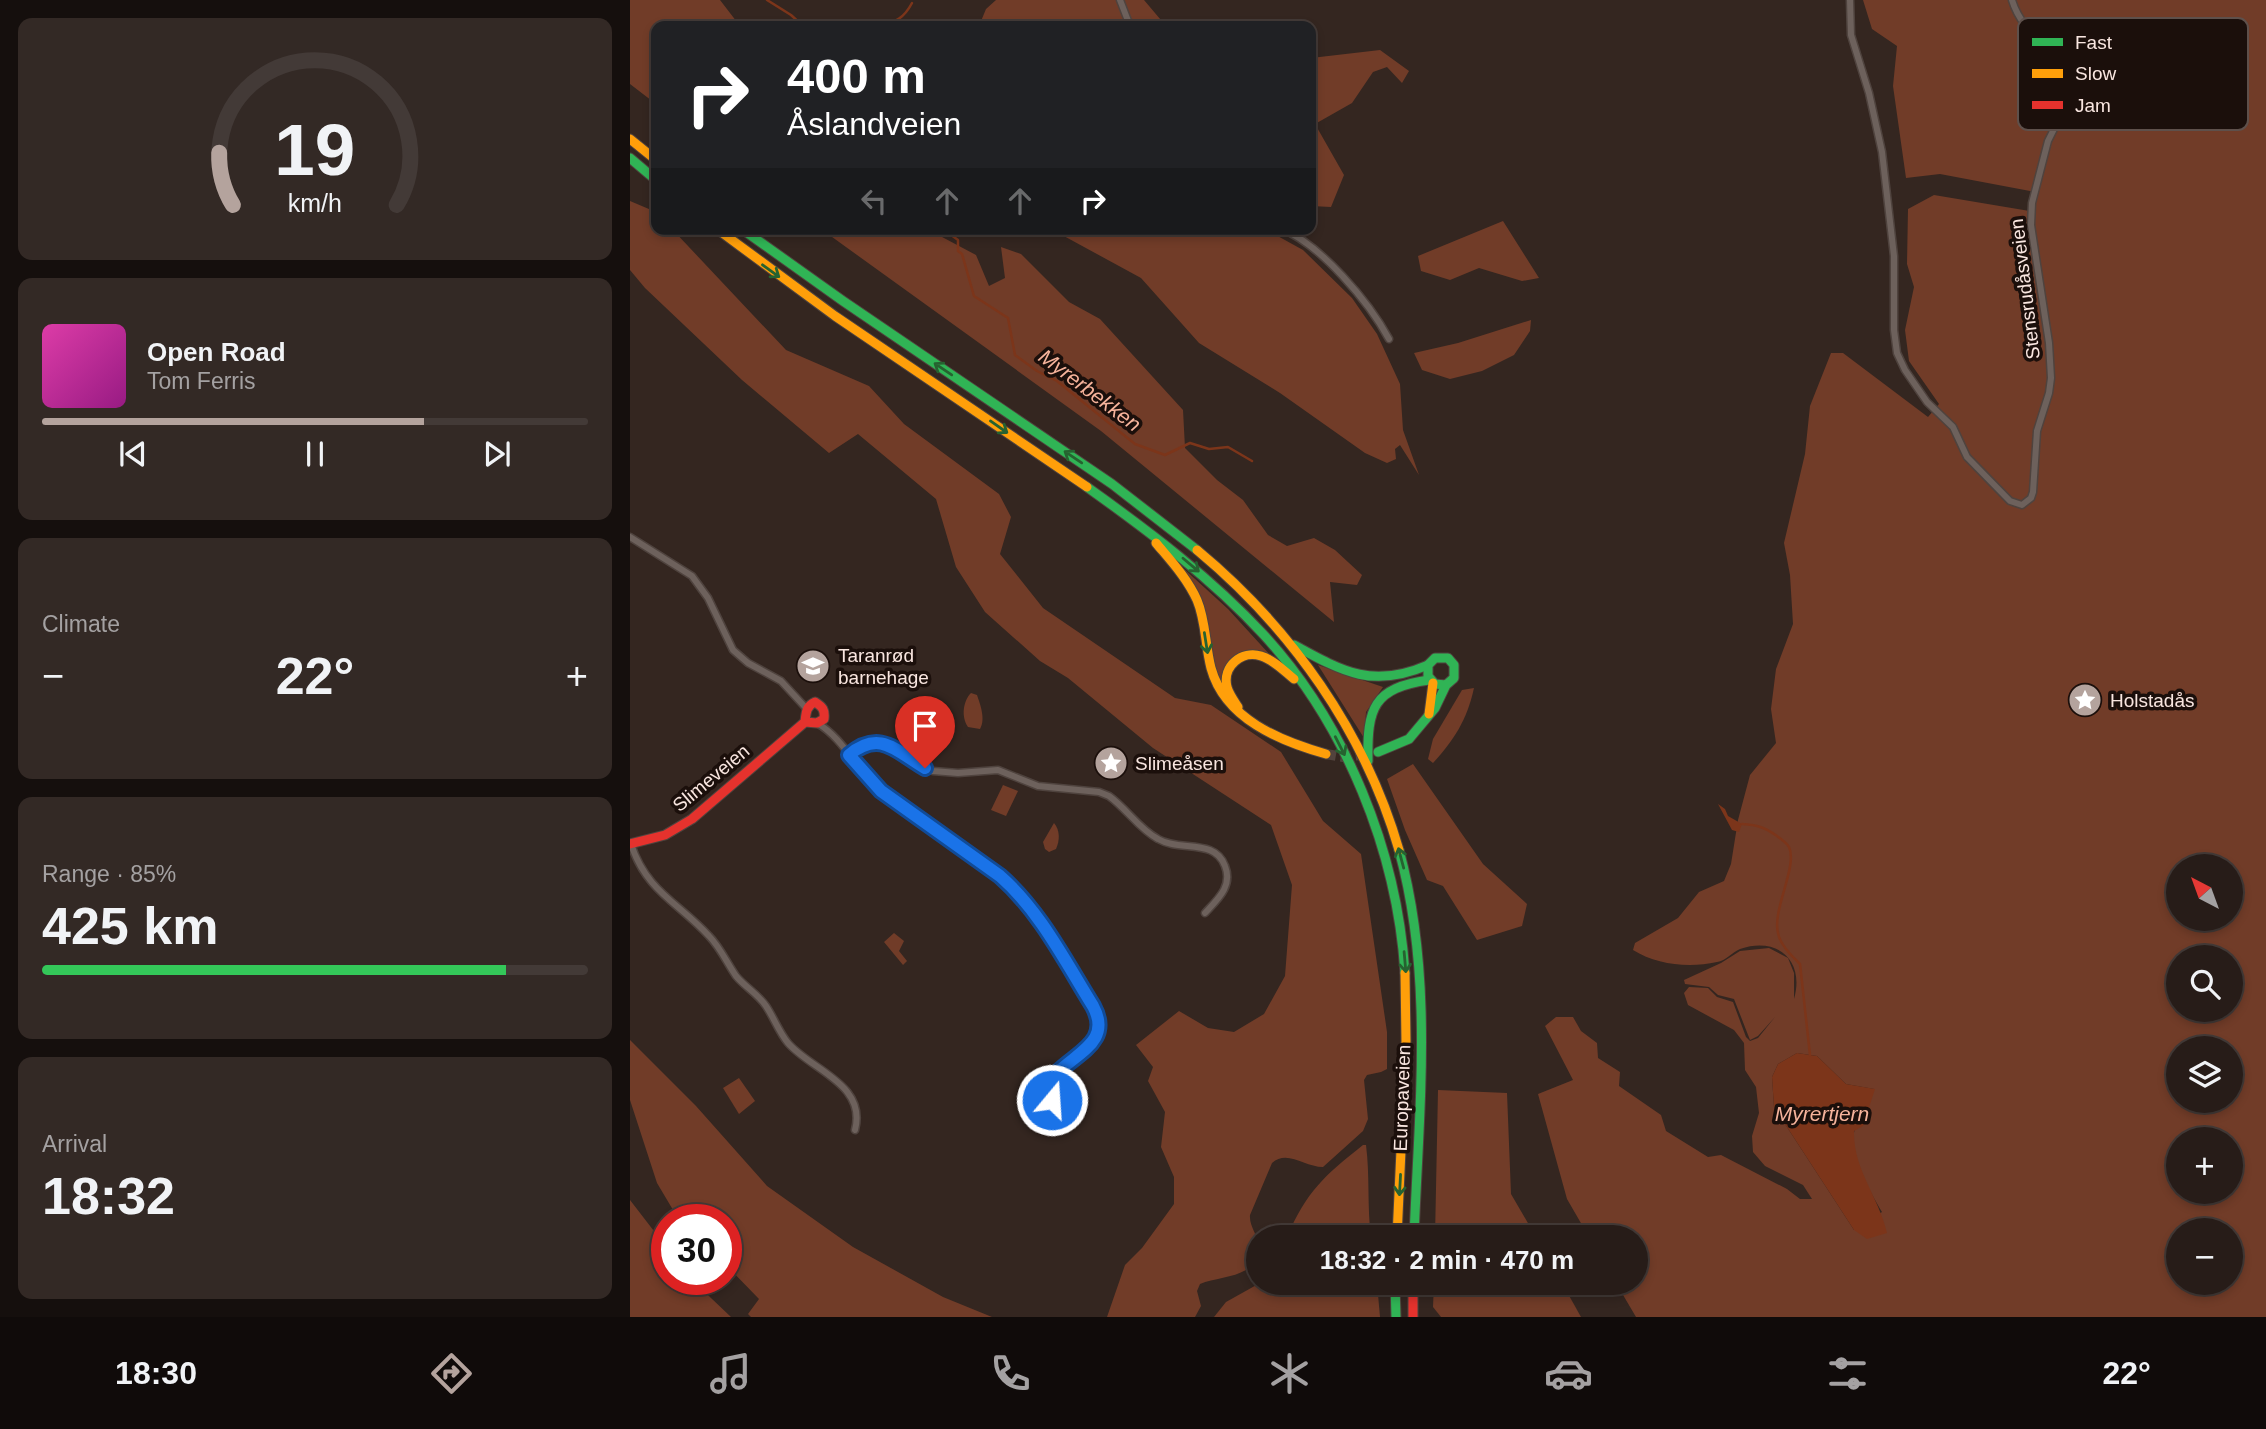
<!DOCTYPE html>
<meta charset="utf-8">
<style>
body{margin:0;font-family:Helvetica,sans-serif;background:#332925;color:#f1f3f6;height:100vh;display:flex;flex-direction:column;font-size:26px;white-space:nowrap}
*{box-sizing:border-box;margin:0}
p{font-size:23px;color:#a4a1a2}
.icon{flex:none;width:38px;height:38px;fill:none;stroke:currentColor;stroke-width:2;stroke-linecap:round;stroke-linejoin:round}
.map{position:relative;flex:1;overflow:hidden}
.drawer{display:flex;flex-direction:column;gap:18px;padding:18px;background:#150f0d;width:630px}
.drawer>*{flex:none}
.hud{position:absolute;left:21px;top:21px;width:665px;height:214px;border-radius:14px;box-shadow:0 4px 10px #0003,0 0 0 2px #433a37;background:#202124;color:#fff;overflow:hidden}
.needle{width:46px;rotate:319deg}
.controls{position:absolute;left:1536px;top:854px;display:grid;gap:14px}
.controls a{display:grid;place-items:center;width:77px;height:77px;border-radius:50%;background:#271c18;box-shadow:0 4px 10px #0003,0 0 0 2px #433a37;font-size:35px}
.speed{position:absolute;left:21px;top:1204px;display:flex;gap:14px;font-size:35px;font-weight:700;text-align:center}
.speed>*{display:grid;place-content:center;width:91px;height:91px;border-radius:50%;background:#271c18;box-shadow:0 4px 10px #0003,0 0 0 2px #433a37;line-height:1}
.speed .limit{border:10px solid #d22;background:#fff;color:#111}
.pin{position:absolute;display:grid;place-items:center;width:60px;height:60px;color:#fff;margin:-72px -30px;border-radius:50% 50% 50% 0;rotate:-45deg;box-shadow:0 0 7px #0007}
.pin .icon{rotate:45deg}
.me{position:absolute;width:77px;margin:-38px;rotate:18deg;stroke-linejoin:round;filter:drop-shadow(0 0 5px #0008)}
.turn{display:flex;align-items:center;gap:24px;height:147px;padding:0 21px;font-size:32px}
.turn .icon{width:91px;height:91px;stroke-width:2.5}
.turn b{display:block;font-size:49px;line-height:60px}
.lanes{display:flex;align-items:center;height:66px;padding:0 21px;background:#0003;justify-content:center;gap:35px;direction:ltr}
.lanes .off{opacity:.35}
.big{font-size:52px;font-weight:800;line-height:1.1}
.drawer .widget{flex:1;display:flex;flex-direction:column;justify-content:center;gap:10px;min-width:0;padding:0 24px;border-radius:14px;background:#332925}
.drawer .dial{align-items:center;gap:0}
.dial svg{height:182px;overflow:visible;fill:none;stroke:#433a37;stroke-width:7;stroke-linecap:round;text-anchor:middle}
.dial text{fill:#f1f3f6;stroke:none}
.song{display:flex;align-items:center;gap:21px}
.cover{width:84px;height:84px;border-radius:10px;background:linear-gradient(135deg,hsl(320 70% 55%),hsl(310 70% 35%))}
.played{height:7px;border-radius:4px;background:linear-gradient(90deg,#b4a39d 70%,#433a37 70%)}
.keys{display:flex;justify-content:space-around;direction:ltr}
.heat{display:flex;justify-content:space-between;align-items:center;font-size:38px;direction:ltr}
.charge{height:10px;border-radius:5px;background:linear-gradient(90deg,#34c759 85%,#433a37 0)}
.trip{position:absolute;left:616px;top:1225px;width:402px;height:70px;border-radius:35px;background:#271c18;box-shadow:0 4px 10px #0003,0 0 0 2px #433a37;font-weight:800;line-height:70px;text-align:center}
.tab-bar{display:flex;height:112px;justify-content:space-around;align-items:center;background:#100b0a;color:#a4a1a2}
.tab-bar .icon{width:49px;height:49px}
.tab-bar .current{color:#b4a39d}
.tab-bar b{font-size:32px;color:#f1f3f6}
main{display:flex;flex:1;min-height:0}
.map>svg:first-child{display:block}
.green{fill:#713c28;fill-rule:evenodd}
.water{fill:#7c351a}
.lines{fill:none;stroke-linecap:round;stroke-linejoin:round}
.stream{stroke:#7c351a;stroke-width:2.5}
.highway-tunnel{stroke:#52433d;stroke-width:10;stroke-dasharray:10 5;stroke-linecap:butt}
.street-casing{stroke:#4f433e;stroke-width:9}
.fast-casing{stroke:#4f433e;stroke-width:11}
.slow-casing{stroke:#4f433e;stroke-width:11}
.jam-casing{stroke:#4f433e;stroke-width:11}
.street{stroke:#6d615c;stroke-width:6}
.fast{stroke:#30b455;stroke-width:9}
.slow{stroke:#ff9f0a;stroke-width:9}
.jam{stroke:#e5322d;stroke-width:9}
.oneway{stroke:#266230}
.route-casing{stroke:#114b97;stroke-width:18}
.route{stroke:#1a73e8;stroke-width:12}
.labels{text-anchor:middle;dominant-baseline:central;stroke-width:7;stroke-linejoin:round;paint-order:stroke}
.street-label{font-size:19px;fill:#f9e6e0;stroke:#1b0f0b}
.poi-label{font-size:19px;fill:#f9e6e0;stroke:#1b0f0b;text-anchor:start}
.water-label{font-size:21px;font-style:italic;fill:#f6b39b;stroke:#1b0f0b}
.key{fill:#1b0f0b;stroke:#5e504b;stroke-width:2}
.key-label{font-size:19px;fill:#f9e6e0}
</style>
<main>
<section class="drawer">
<div class="widget dial"><svg viewBox="0 0 100 80">
<path d="M14 69A42 42 0 1 1 86 69"/>
<path d="M14 69A42 42 0 0 1 8 46" stroke="#b4a39d"/>
<text x="50" y="56" font-size="32" font-weight="700">19</text>
<text x="50" y="72" font-size="11">km/h</text>
</svg></div>
<div class="widget">
<div class="song"><i class="cover"></i><div><b>Open Road</b><p>Tom Ferris</p></div></div>
<div class="played"></div>
<div class="keys"><svg class="icon" aria-label="previous" viewBox="0 0 24 24"><path d="M18 5L8 12l10 7zM5 5v14"/></svg><svg class="icon" aria-label="pause" viewBox="0 0 24 24"><path d="M8 5v14M16 5v14"/></svg><svg class="icon" aria-label="next" viewBox="0 0 24 24"><path d="M6 5l10 7-10 7zM19 5v14"/></svg></div>
</div>
<div class="widget"><p>Climate</p>
<div class="heat"><a>−</a><b class="big">22°</b><a>+</a></div>
</div>
<div class="widget"><p>Range · 85%</p><b class="big">425 km</b><div class="charge"></div></div>
<div class="widget"><p>Arrival</p><b class="big">18:32</b></div>
</section>
<div class="map">
<svg width="1636" height="1317" viewBox="0 0 1636 1317">
<rect width="100%" height="100%" fill="#342620"/>
<g class="green">
<path d="M0,0H90L110,26H26V104L0,84Z"/>
<path d="M366,0H514L536,26H518L515,24L512,26H349L356,9Z"/>
<path d="M1233,0H1636V1317H1006L986,1283H1006V1237H959L937,1199L908,1094L943,1080L915,1026L926,1017H943L951,1031L967,1043L968,1058L990,1072L989,1086L1031,1115L1036,1131L1078,1157L1091,1155L1157,1189L1170,1199H1182L1173,1185L1135,1166L1123,1152L1122,1136L1129,1113L1126,1087L1115,1070L1114,1043L1104,1030L1058,1005L1054,993L1059,987L1078,988L1087,997L1103,1002L1116,1037L1120,1041L1128,1038L1145,1017L1128,1036L1120,1040L1104,999L1088,995L1079,987L1055,984L1054,980L1091,963L1110,951L1139,948L1158,958L1164,973V999C1175,961 1148,936 1110,949C1102,952 1096,961 1087,962C1059,968 1027,965 1003,950L1005,943L1048,918L1069,892L1094,881L1101,864L1108,820L1120,775L1146,743L1141,709L1146,669L1163,624L1160,575L1154,543L1175,454L1180,406L1201,353H1213L1298,417L1309,404L1279,361L1275,330L1284,287L1277,264L1278,209L1304,195L1406,212V192L1310,174L1276,178L1263,86L1267,46L1242,29ZM1549,866H1601V919H1549ZM1549,957H1601V1010H1549ZM1549,1048H1601V1101H1549ZM1167,1053L1187,1056L1216,1084L1244,1089C1238,1102 1230,1115 1225,1129C1217,1153 1240,1191 1252,1212L1224,1230L1144,1107L1142,1077L1148,1064ZM1549,1139H1601V1192H1549ZM1549,1230H1601V1283H1549Z"/>
<path d="M750,50L779,71L772,83L757,67L743,72L722,103L685,124L714,175L701,207L681,206V58Z"/>
<path d="M0,201L26,212V229H42L156,350L239,386L274,424L369,494L381,517L370,554L413,608L545,698L581,705L651,752L693,821L731,854L757,1032V1069L751,1072L737,1075L734,1080L738,1119L733,1131L693,1167C675,1167 657,1149 642,1163L620,1215C619,1227 628,1234 628,1246C629,1279 591,1275 570,1284L567,1291L571,1306L565,1317H477L495,1265L512,1248L544,1204V1177L531,1147L535,1112L518,1081L523,1067L506,1045L549,1011L578,1028L604,1032L634,1014L655,976L662,885L641,825L523,748L438,678L410,661L355,612L326,567L306,499L228,434L199,453L112,380L15,288L0,270Z"/>
<path d="M873,221L909,278L892,281L849,268L820,280L791,271L788,256Z"/>
<path d="M191,229H297L346,255L359,286L375,278L371,247L391,254L439,302L470,319L553,410L555,448L587,480L613,500L638,535L657,546L684,538L705,550L732,575L727,585L700,582L704,622L471,431Z"/>
<path d="M421,229H643L644,234L673,250L722,298L747,334L770,384L773,430L789,475L770,445L765,449L766,459L757,463L735,453L650,393L569,343L511,278Z"/>
<path d="M901,320L900,331L884,355L852,371L820,379L792,370L784,353L828,343Z"/>
<path d="M553,568L598,609L641,656L612,651L593,690Z"/>
<path d="M688,665L753,687L736,712L734,738Z"/>
<path d="M844,688C837,720 824,740 803,763L798,759L803,739L832,690Z"/>
<path d="M341,693L347,695C350,704 356,719 350,729L338,727C331,717 333,701 341,693Z"/>
<path d="M783,764L853,864L897,904L892,926L847,940L813,886L797,880L775,830L757,779Z"/>
<path d="M373,785L388,791L376,816L361,810Z"/>
<path d="M424,823C430,830 430,840 426,849L419,852L415,849L413,842Z"/>
<path d="M264,933L274,941L269,951L277,961L273,965L254,942Z"/>
<path d="M0,1040L66,1106L137,1186L223,1247L313,1297L362,1317H121L118,1314L129,1299L96,1265V1220H49L27,1183L0,1100Z"/>
<path d="M109,1078L125,1101L109,1114L93,1088Z"/>
<path d="M808,1090L877,1093L881,1194L906,1237H805Z"/>
<path d="M733,1145H736C740,1176 737,1206 741,1237H657C677,1191 694,1176 733,1145Z"/>
<path d="M0,1200L37,1248V1279H61L101,1317H0Z"/>
<path d="M630,1283H747L750,1317H584L596,1302Z"/>
<path d="M804,1283H932L951,1317H811L803,1307Z"/>
</g>
<g class="water">
<path d="M1088,804L1095,809L1098,816L1112,824L1109,832L1102,830Z"/>
<path d="M1167,1053L1187,1056L1216,1084L1245,1089L1233,1126L1224,1131C1223,1169 1249,1197 1257,1233L1237,1239L1224,1230L1144,1107L1142,1077L1148,1064Z"/>
</g>
<g class="lines">
<g class="stream">
<path d="M137,0L161,15L173,26"/>
<path d="M250,26C266,22 274,18 282,3"/>
<path d="M313,229L328,240V251L332,254L344,296L378,318L385,355L407,371L427,381L505,444L535,455L560,443L579,449L598,447L622,461"/>
<path d="M1112,824C1128,825 1134,827 1147,836C1152,840 1156,842 1159,847C1168,866 1142,910 1148,933C1150,945 1162,956 1170,964L1180,1055"/>
</g>
<path class="highway-tunnel" d="M696,754L713,757L738,754"/>
<defs>
<g id="street">
<path d="M490,0L500,26"/>
<path d="M1220,0L1221,35L1239,93L1252,152L1264,256V330L1267,353L1275,370L1297,402L1323,427L1337,457L1380,501L1392,505L1401,498L1403,492L1407,431L1419,393L1421,378L1419,343L1401,225L1402,203L1418,141L1427,123L1446,101L1449,91C1431,56 1392,35 1382,0"/>
<path d="M652,229C691,245 739,302 759,339"/>
<path d="M0,537L62,576L78,598L103,650L118,663L151,681L176,708"/>
<path d="M187,723C213,738 227,770 249,789C291,825 343,849 382,887C416,920 438,966 463,1006C470,1019 472,1030 462,1043L407,1088V1096L412,1102L419,1103L425,1096L427,1073"/>
<path d="M219,755C230,746 238,740 252,743L303,771L328,773L368,770L408,786L469,792L479,796C497,809 509,829 528,839C550,852 585,838 595,866C603,886 588,899 575,913"/>
<path d="M1,844C16,891 49,903 79,936C90,947 97,963 106,976C115,987 128,994 136,1006C144,1018 149,1032 158,1043C181,1070 237,1084 225,1130"/>
</g>
<g id="fast">
<path d="M0,158L26,180"/>
<path d="M112,229L213,301L482,484L567,550"/>
<path d="M457,487C520,532 581,578 633,634C716,724 767,851 775,973"/>
<path d="M664,645C713,672 743,689 798,665"/>
<path d="M748,752L779,739L805,708L816,685L824,678V665L818,658H805L798,665V676L805,684L816,685"/>
<path d="M738,761C737,708 743,688 799,680"/>
<path d="M769,850C804,977 789,1107 784,1237"/>
<path d="M765,1283L766,1317"/>
</g>
<g id="slow">
<path d="M0,139L26,160"/>
<path d="M87,229L205,316L457,487"/>
<path d="M526,543C541,561 557,578 567,600C576,621 575,645 581,668C595,719 650,741 696,754"/>
<path d="M567,550C661,628 735,732 769,850"/>
<path d="M608,707C604,701 599,694 597,687C592,666 612,650 631,656C644,660 654,671 664,679"/>
<path d="M799,714L803,683"/>
<path d="M767,1237L776,1041L775,973"/>
</g>
<g id="jam">
<path d="M0,844L35,835L62,819L175,722C176,713 176,706 185,702C193,707 195,710 194,719L187,723L175,722"/>
<path d="M783,1283V1317"/>
</g>
</defs>
<use href="#street" class="street-casing"/>
<use href="#fast" class="fast-casing"/>
<use href="#slow" class="slow-casing"/>
<use href="#jam" class="jam-casing"/>
<use href="#street" class="street"/>
<use href="#fast" class="fast"/>
<use href="#slow" class="slow"/>
<use href="#jam" class="jam"/>
</g>
<defs><path id="oneway-shaft" d="M-6 0H5M1.5-3L5.5 0L1.5 3" fill="none" stroke-width="1.6" stroke-linecap="round" stroke-linejoin="round" transform="scale(1.75)"/></defs>
<g class="oneway">
<use href="#oneway-shaft" transform="translate(141 271) rotate(36)"/>
<use href="#oneway-shaft" transform="translate(313 369) rotate(-146)"/>
<use href="#oneway-shaft" transform="translate(369 427) rotate(35)"/>
<use href="#oneway-shaft" transform="translate(443 457) rotate(-146)"/>
<use href="#oneway-shaft" transform="translate(561 565) rotate(40)"/>
<use href="#oneway-shaft" transform="translate(576 643) rotate(81)"/>
<use href="#oneway-shaft" transform="translate(710 746) rotate(63)"/>
<use href="#oneway-shaft" transform="translate(771 858) rotate(-105)"/>
<use href="#oneway-shaft" transform="translate(775 962) rotate(85)"/>
<use href="#oneway-shaft" transform="translate(770 1185) rotate(93)"/>
</g>
<g class="lines">
<defs>
<path id="route" d="M295,768C266,751 250,729 219,755L251,791L370,876C410,911 435,961 463,1006C482,1041 448,1052 427,1073V1087L422,1100"/>
</defs>
<use href="#route" class="route-casing"/>
<use href="#route" class="route"/>
</g>
<defs>
<symbol id="school-disc" viewBox="-11 -11 22 22"><circle r="9.5" fill="#b4a39d" stroke="#1b0f0b"/><path d="M0-5L7-2L0 1L-7-2ZM-4 1L0 2.5L4 1V4Q0 6-4 4Z" fill="#fff"/></symbol>
<symbol id="sight-disc" viewBox="-11 -11 22 22"><circle r="9.5" fill="#b4a39d" stroke="#1b0f0b"/><path d="M0-6L1.8-2.2L6-1.7L2.9 1.2L3.7 5.4L0 3.3L-3.7 5.4L-2.9 1.2L-6-1.7L-1.8-2.2Z" fill="#fff"/></symbol>
</defs>
<g fill-rule="evenodd">
<use href="#school-disc" x="164" y="647" width="38" height="38"/>
<use href="#sight-disc" x="1436" y="681" width="38" height="38"/>
<use href="#sight-disc" x="462" y="744" width="38" height="38"/>
</g>
<g class="labels">
<g class="street-label">
<text transform="translate(1395 289) rotate(-97)">Stensrudåsveien</text>
<text transform="translate(81 778) rotate(-40)">Slimeveien</text>
<text transform="translate(772 1098) rotate(-88)">Europaveien</text>
</g>
<g class="poi-label">
<text x="208" y="655">Taranrød<tspan x="208" dy="22">barnehage</tspan></text>
<text x="1480" y="700">Holstadås</text>
<text x="505" y="763">Slimeåsen</text>
</g>
<g class="water-label">
<text transform="translate(460 390) rotate(37)">Myrerbekken</text>
<text x="1192" y="1113">Myrertjern</text>
</g>
</g>
<rect x="1388" y="18" width="230" height="112" rx="10" class="key"/>
<rect x="1402" y="38" width="31" height="8" fill="#30b455"/>
<rect x="1402" y="69" width="31" height="9" fill="#ff9f0a"/>
<rect x="1402" y="101" width="31" height="8" fill="#e5322d"/>
<g class="key-label">
<text x="1445" y="49">Fast</text>
<text x="1445" y="80">Slow</text>
<text x="1445" y="112">Jam</text>
</g>
</svg>
<div class="controls">
<a><svg class="needle" viewBox="-14 -14 28 28"><path d="M0-13l5 13h-10z" fill="#e53935"/><path d="M0 13l5-13h-10z" fill="#a4a1a2"/></svg></a>
<a><svg class="icon" aria-label="search" viewBox="0 0 24 24"><circle cx="10" cy="10" r="6"/><path d="M15 15l6 6"/></svg></a>
<a><svg class="icon" aria-label="layers" viewBox="0 0 24 24"><path d="M12 4l9 5-9 5-9-5zM3 14l9 5 9-5"/></svg></a>
<a>+</a>
<a>−</a>
</div>
<div class="speed"><div class="limit">30</div></div>
<div class="pin" style="left:295px;top:768px;background:#d93025"><svg class="icon" aria-label="arrive" viewBox="0 0 24 24"><path d="M6 21V4h12l-3 4 3 4H6"/></svg></div>
<svg class="me" style="left:422px;top:1100px" viewBox="-20 -20 40 40"><circle r="17" fill="#1a73e8" stroke="#fff" stroke-width="3"/><path d="M0-11L8 9 0 5-8 9z" fill="#fff"/></svg>
<div class="trip">18:32 · 2 min · 470 m</div>
<div class="hud">
<div class="turn"><svg class="icon" aria-label="right" viewBox="0 0 24 24"><path d="M7 20v-9h11M14 6l5 5-5 5"/></svg><div><b>400 m</b>Åslandveien</div></div>
<div class="lanes"><svg class="icon off" aria-label="left" viewBox="0 0 24 24"><path d="M17 20v-9H6M10 6l-5 5 5 5"/></svg><svg class="icon off" aria-label="ahead" viewBox="0 0 24 24"><path d="M12 20V5M6 11l6-6 6 6"/></svg><svg class="icon off" aria-label="ahead" viewBox="0 0 24 24"><path d="M12 20V5M6 11l6-6 6 6"/></svg><svg class="icon" aria-label="right" viewBox="0 0 24 24"><path d="M7 20v-9h11M14 6l5 5-5 5"/></svg></div>
</div>
</div>
</main>
<nav class="tab-bar">
<b>18:30</b>
<svg class="icon current" aria-label="directions" viewBox="0 0 24 24"><path d="M12 3l9 9-9 9-9-9zM9 14v-3h6M13 9l2 2-2 2"/></svg>
<svg class="icon" aria-label="music" viewBox="0 0 24 24"><path d="M9 18V5l10-2v13"/><circle cx="6" cy="18" r="3"/><circle cx="16" cy="16" r="3"/></svg>
<svg class="icon" aria-label="phone" viewBox="0 0 24 24"><path d="M5 4h4l2 5-3 2q2 4 5 5l2-3 5 2v4C11 20 4 13 5 4z"/></svg>
<svg class="icon" aria-label="climate" viewBox="0 0 24 24"><path d="M12 3v18M4 7l16 10M4 17L20 7"/></svg>
<svg class="icon" aria-label="car" viewBox="0 0 24 24"><path d="M5 17H2v-5l4-1 3-4h7l3 4 3 1v5h-3M9 17h6M6 11h13"/><circle cx="7" cy="17" r="2"/><circle cx="17" cy="17" r="2"/></svg>
<svg class="icon" aria-label="filters" viewBox="0 0 24 24"><path d="M4 7h16M4 17h16"/><circle cx="9" cy="7" r="2"/><circle cx="15" cy="17" r="2"/></svg>
<b>22°</b>
</nav>
